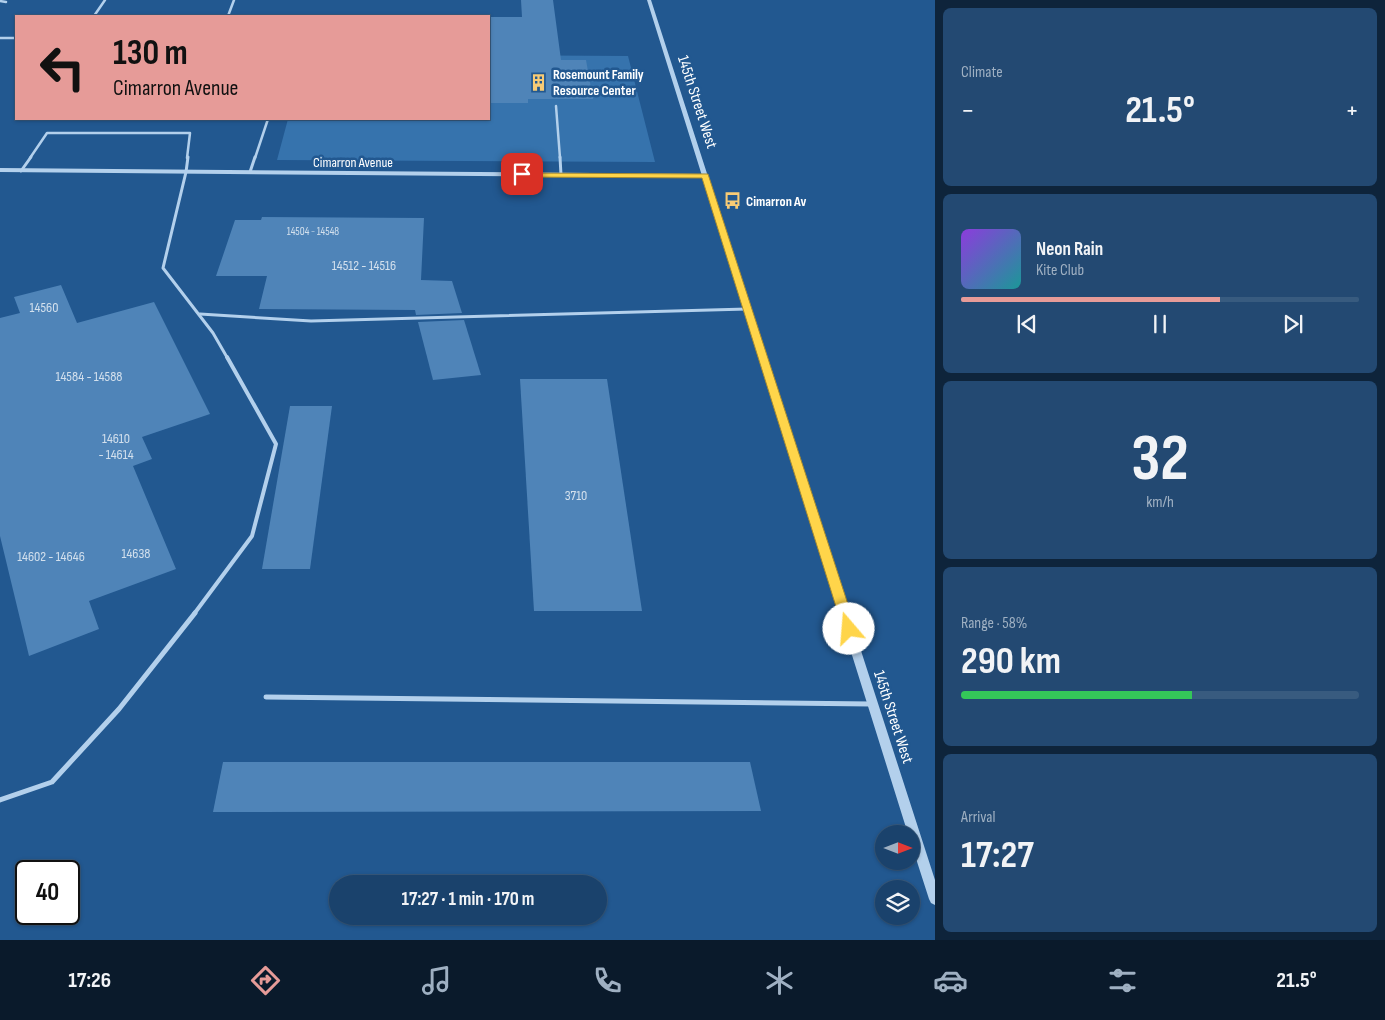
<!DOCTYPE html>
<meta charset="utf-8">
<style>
body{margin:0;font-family:"Sofia Sans Condensed",sans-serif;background:#234972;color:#f1f3f6;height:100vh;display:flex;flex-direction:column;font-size:19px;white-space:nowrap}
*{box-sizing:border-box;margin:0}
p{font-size:16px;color:#9fb0c2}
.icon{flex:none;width:28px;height:28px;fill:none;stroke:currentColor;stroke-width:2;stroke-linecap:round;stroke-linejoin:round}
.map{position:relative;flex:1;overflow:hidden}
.sheet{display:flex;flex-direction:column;gap:8px;padding:8px;background:#0e243b;width:450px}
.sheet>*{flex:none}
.hud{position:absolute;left:15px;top:15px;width:475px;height:105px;border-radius:0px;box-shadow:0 1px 4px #0004,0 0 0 1px #385b7f;background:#e69b98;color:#111;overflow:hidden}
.needle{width:32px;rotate:90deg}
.controls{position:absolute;left:875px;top:825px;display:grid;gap:10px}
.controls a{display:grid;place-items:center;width:45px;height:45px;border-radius:50%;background:#1a426c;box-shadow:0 1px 4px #0004,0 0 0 1px #385b7f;font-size:25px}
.speed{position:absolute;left:15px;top:860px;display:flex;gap:10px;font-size:25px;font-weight:700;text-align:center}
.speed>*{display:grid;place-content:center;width:65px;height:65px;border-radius:50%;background:#1a426c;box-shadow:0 1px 4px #0004,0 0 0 1px #385b7f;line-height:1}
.speed .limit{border:2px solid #111;border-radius:8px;background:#fff;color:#111}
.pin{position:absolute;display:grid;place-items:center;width:42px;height:42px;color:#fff;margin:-21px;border-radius:10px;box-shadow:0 2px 8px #0006}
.me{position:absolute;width:55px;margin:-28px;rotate:342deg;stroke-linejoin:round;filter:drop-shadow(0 0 4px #0008)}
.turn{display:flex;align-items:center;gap:18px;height:105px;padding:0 15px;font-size:22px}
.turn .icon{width:65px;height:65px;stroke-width:2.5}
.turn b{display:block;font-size:35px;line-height:42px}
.big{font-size:38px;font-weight:700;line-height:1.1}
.sheet .widget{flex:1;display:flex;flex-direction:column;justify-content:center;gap:8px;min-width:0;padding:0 18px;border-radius:8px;background:#234972}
.sheet .dial{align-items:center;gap:0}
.dial b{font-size:65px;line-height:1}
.song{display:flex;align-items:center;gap:15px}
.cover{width:60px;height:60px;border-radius:8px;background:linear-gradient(135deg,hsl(270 70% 55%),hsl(180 70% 35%))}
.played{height:5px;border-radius:2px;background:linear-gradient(90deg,#e69b98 65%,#385b7f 65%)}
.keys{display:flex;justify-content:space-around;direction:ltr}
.heat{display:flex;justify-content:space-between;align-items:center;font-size:28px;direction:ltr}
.charge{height:8px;border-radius:4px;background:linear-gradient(90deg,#34c759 58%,#385b7f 0)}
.trip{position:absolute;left:329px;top:875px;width:278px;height:50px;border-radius:25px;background:#1a426c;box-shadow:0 1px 4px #0004,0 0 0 1px #385b7f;font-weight:700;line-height:50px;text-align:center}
.tab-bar{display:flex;height:80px;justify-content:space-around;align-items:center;background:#0a1a2b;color:#9fb0c2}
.tab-bar .icon{width:35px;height:35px}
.tab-bar .on{color:#e69b98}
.tab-bar b{font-size:22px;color:#f1f3f6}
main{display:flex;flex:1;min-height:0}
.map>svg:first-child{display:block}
.green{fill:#3673ad}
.building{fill:#4f84b8}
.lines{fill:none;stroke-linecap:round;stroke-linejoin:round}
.service-far3{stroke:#b3d0ec;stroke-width:2.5}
.service-far2{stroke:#b3d0ec;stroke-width:3}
.service-far1{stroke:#b3d0ec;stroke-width:4}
.service{stroke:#b3d0ec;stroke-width:5}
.minor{stroke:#b3d0ec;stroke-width:4}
.tertiary{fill:#b3d0ec;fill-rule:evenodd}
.route{fill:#ffd54a;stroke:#a68a30}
.labels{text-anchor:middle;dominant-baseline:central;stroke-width:5;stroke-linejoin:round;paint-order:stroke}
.far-number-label{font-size:11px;fill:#d3e0ed}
.far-poi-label{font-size:14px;font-weight:bold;fill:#fff;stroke:#225890;text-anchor:start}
.far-street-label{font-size:14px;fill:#fff;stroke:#225890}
.number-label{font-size:14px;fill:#d3e0ed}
.street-label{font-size:16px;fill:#fff;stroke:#225890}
</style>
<main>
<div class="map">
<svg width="935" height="940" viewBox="0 0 935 940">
<rect width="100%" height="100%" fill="#225890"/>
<path class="green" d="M489,55L628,56L655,162L277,160L288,119H489Z"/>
<g class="building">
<path d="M521,0H553L561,60H586L593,99H528V103H489V17H522Z"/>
<path d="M262,217L424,218L421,280L452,281L462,313L416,315L415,310L259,309L267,276H216L235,220H261Z"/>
<path d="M61,285L77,323L154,302L210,414L142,437L152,459L133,466L176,569L89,601L99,629L29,656L0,536V318L20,313L14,297Z"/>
<path d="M464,320L481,375L433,380L418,322Z"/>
<path d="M520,379H607L642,611H534Z"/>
<path d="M290,406H332L310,569H262Z"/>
<path d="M223,762H750L761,811L213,812Z"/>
</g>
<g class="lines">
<g class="service-far3">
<path d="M0,1L6,2"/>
<path d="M94,16L105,0"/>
<path d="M228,16L234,0"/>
<path d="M0,38H16"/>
<path d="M556,106L560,158"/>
<path d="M30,158L47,133H190L187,158"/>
<path d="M255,158L268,119"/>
</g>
<g class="service-far2">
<path d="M188,157L186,172L163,268L213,333L228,359"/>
<path d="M560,157L561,175"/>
<path d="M21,171L31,157"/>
<path d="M250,172L255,157"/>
<path d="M200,314L311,321L747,309"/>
</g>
<path class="service-far1" d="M194,614L252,536L276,444L227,357"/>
<g class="service">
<path d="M266,697L871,704"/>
<path d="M0,800L52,782L119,709L195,613"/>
</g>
<path class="minor" d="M0,170L705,176"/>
<path class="tertiary" d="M647,0H651L935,880V905L931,903L929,899L911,843V834H908Z"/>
</g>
<path class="route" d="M519,173L708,174L856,629L854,633L849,634L844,633L843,629L702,178L522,177L518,174Z"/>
<defs>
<symbol id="building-bare" viewBox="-9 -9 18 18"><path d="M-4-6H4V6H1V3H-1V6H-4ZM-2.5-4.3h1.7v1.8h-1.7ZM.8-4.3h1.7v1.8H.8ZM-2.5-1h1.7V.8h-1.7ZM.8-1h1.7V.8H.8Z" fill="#f8cb75" stroke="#225890" stroke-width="2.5" paint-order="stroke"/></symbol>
<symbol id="bus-bare" viewBox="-9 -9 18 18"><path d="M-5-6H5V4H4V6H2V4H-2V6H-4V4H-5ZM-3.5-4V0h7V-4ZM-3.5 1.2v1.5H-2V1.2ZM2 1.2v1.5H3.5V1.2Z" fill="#f8cb75" stroke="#225890" stroke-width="2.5" paint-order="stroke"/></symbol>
</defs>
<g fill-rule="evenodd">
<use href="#building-bare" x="526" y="70" width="25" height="25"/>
<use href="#bus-bare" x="720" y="188" width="25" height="25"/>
</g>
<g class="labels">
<g class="far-number-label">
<text x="313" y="231">14504 - 14548</text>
</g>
<g class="far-poi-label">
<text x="553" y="74">Rosemount Family<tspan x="553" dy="16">Resource Center</tspan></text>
<text x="746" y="201">Cimarron Av</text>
</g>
<g class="far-street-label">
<text x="353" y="162">Cimarron Avenue</text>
</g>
<g class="number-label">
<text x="364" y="265">14512 - 14516</text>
<text x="44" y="307">14560</text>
<text x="89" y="376">14584 - 14588</text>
<text x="116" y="438">14610<tspan x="116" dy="16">- 14614</tspan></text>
<text x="576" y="495">3710</text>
<text x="136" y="553">14638</text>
<text x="51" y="556">14602 - 14646</text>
</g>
<g class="street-label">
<text transform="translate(697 102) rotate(72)">145th Street West</text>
<text transform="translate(893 717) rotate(72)">145th Street West</text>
</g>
</g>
</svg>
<div class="controls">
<a><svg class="needle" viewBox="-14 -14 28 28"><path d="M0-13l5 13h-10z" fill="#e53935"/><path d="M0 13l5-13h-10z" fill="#9fb0c2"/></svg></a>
<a><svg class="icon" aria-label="layers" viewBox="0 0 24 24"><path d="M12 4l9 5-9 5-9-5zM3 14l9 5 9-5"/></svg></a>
</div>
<div class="speed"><div class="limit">40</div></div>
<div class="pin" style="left:522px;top:174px;background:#d93025"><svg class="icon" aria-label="arrive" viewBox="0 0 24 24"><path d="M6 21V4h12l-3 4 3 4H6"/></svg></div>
<svg class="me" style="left:849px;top:629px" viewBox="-20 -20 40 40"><circle r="19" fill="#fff"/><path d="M0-13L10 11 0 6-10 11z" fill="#ffd54a"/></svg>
<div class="trip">17:27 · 1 min · 170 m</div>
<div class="hud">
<div class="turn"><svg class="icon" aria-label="left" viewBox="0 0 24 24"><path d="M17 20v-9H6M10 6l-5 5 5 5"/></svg><div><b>130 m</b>Cimarron Avenue</div></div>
</div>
</div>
<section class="sheet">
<div class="widget"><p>Climate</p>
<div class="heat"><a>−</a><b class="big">21.5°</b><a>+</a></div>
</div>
<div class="widget">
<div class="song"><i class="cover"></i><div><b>Neon Rain</b><p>Kite Club</p></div></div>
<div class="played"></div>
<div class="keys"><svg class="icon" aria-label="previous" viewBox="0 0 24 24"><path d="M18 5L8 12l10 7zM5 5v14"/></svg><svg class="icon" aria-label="pause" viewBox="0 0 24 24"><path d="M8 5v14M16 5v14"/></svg><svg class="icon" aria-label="next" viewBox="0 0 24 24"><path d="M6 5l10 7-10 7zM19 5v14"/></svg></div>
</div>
<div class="widget dial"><b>32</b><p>km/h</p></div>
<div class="widget"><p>Range · 58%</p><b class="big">290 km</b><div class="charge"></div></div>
<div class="widget"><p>Arrival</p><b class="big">17:27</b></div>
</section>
</main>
<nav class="tab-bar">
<b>17:26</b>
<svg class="icon on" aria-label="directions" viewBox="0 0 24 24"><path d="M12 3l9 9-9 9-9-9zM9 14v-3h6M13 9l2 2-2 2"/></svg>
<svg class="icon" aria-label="music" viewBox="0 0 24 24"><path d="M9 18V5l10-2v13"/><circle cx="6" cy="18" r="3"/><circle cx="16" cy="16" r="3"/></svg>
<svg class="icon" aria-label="phone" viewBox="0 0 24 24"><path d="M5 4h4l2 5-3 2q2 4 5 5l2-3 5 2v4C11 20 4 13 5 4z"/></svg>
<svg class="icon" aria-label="climate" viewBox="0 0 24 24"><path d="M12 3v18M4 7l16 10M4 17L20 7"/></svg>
<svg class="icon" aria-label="car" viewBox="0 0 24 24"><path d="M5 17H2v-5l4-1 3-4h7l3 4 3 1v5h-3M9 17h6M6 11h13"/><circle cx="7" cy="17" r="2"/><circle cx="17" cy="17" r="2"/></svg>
<svg class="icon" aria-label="filters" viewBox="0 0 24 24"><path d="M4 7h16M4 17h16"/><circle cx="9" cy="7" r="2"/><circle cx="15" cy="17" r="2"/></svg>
<b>21.5°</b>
</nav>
